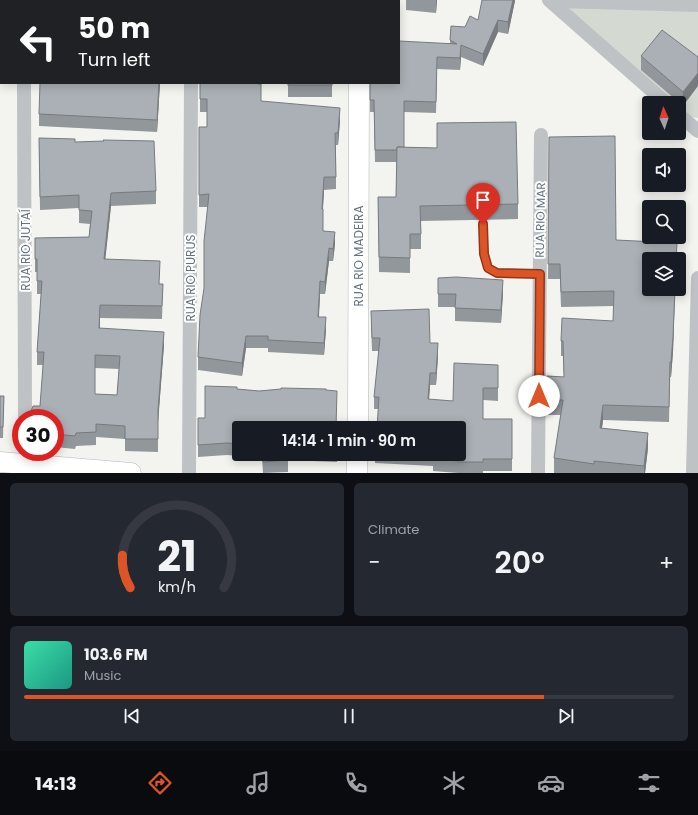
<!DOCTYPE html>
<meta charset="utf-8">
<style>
body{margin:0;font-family:Poppins,sans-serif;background:#242831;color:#f1f3f6;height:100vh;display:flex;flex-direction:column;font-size:15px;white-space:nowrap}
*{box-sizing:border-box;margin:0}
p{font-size:13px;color:#9ea1a6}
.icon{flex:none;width:22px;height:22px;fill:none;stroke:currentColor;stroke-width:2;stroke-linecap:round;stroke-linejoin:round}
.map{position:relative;height:473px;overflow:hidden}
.drawer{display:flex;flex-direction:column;gap:10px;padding:10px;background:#0d0f14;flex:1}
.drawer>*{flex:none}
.hud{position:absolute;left:0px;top:0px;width:400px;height:84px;box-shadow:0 2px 10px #0003;background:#202124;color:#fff;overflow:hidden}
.needle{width:26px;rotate:357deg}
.controls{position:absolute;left:642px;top:96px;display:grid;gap:8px}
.controls a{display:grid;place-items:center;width:44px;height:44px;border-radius:4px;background:#171b24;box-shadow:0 2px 10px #0003;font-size:20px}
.speed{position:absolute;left:12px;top:409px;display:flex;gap:8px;font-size:20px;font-weight:700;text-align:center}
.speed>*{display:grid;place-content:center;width:52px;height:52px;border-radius:50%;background:#171b24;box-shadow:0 2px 10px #0003;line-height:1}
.speed .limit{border:6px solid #d22;background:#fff;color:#111}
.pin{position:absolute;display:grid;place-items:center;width:34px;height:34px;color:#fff;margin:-41px -17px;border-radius:50% 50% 50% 0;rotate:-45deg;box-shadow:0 0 4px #0007}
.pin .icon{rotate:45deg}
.me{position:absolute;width:44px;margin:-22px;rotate:0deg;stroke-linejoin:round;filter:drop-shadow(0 0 3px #0008)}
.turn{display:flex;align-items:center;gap:14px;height:84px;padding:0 12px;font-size:18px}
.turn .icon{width:52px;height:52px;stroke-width:2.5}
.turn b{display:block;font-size:28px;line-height:34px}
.big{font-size:30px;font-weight:600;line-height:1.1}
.drawer .widget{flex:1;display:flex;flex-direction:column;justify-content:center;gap:6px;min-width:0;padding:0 14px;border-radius:6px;background:#242831}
.drawer .dial{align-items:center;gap:0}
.dial svg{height:104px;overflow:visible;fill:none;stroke:#363941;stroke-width:7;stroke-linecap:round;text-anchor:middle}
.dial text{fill:#f1f3f6;stroke:none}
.song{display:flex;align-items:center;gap:12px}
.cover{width:48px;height:48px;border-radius:6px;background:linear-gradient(135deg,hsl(160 70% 55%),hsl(170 70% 35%))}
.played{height:4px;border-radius:2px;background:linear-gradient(90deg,#dd5526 80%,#363941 80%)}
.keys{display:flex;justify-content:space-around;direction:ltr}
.heat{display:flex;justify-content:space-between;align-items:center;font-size:22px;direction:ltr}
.drawer .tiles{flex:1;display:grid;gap:10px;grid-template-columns:1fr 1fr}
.widget:last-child{grid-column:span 2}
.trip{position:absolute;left:232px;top:421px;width:234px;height:40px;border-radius:4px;background:#171b24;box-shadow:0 2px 10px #0003;font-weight:600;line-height:40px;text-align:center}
.tab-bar{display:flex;height:64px;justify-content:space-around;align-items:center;background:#090b0e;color:#9ea1a6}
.tab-bar .icon{width:28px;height:28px}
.tab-bar .selected{color:#dd5526}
.tab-bar b{font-size:18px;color:#f1f3f6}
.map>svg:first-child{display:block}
.green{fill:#d4dad1}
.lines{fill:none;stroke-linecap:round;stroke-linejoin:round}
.secondary-casing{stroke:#b3b7bc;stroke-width:21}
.lane{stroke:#bec2c5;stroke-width:7}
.street{stroke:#bec2c5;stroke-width:14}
.secondary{stroke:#fff;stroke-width:20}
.wall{fill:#92979c;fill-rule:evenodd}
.shaded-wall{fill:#777b7f}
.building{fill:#aab0b5;stroke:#777b7f;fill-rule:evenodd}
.route-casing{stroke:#903719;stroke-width:10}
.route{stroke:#dd5526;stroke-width:7}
.labels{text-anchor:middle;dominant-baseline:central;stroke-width:4;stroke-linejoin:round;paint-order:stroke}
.street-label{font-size:12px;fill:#637280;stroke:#fff}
</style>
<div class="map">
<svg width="698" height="473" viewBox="0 0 698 473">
<rect width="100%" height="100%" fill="#f3f4ef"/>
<path class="green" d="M564,5L698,9V118L690,117L679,108V103H674Z"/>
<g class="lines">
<defs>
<g id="secondary">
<path d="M360,1V0"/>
<path d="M358,428L359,83"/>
<path d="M0,462L131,473"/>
<path d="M357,473V454"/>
</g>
</defs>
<use href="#secondary" class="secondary-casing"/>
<path class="lane" d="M483,224L484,254L488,268L497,273L540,274"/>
<g class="street">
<path d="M24,0V1"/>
<path d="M549,0L666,103"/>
<path d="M552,0L558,1L698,5"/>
<path d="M191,1V0"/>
<path d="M24,83L25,418"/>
<path d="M679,115L698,131"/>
<path d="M189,473L191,83"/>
<path d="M538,473L541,135"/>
<path d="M693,473L698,278"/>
</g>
<use href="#secondary" class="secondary"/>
</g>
<g class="wall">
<path d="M406,0H437L436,13L406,10Z"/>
<path d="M515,0L508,34L498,32L483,66L461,57L460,70L437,69L436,113L404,112V147L437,148V123L518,204V219L421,221V249H410V273L379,272L378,197H396V162H375L374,112H370V83L450,43L451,26L465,27Z"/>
<path d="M641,56L698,57L683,106L641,70Z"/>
<path d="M160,83L157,132L39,126V114Z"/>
<path d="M200,83H260L261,101L340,120L338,145H336V189L324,190L323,209V231L335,244L333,261H329L325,294H320L319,317L326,329L324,355L268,352V348H246L242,376L198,370V357L204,288L208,207H199V127H207V112H200Z"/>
<rect x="288" y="83" width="44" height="14"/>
<path d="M549,137L616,240L649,289H675L673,352L671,377H670L669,422L603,420L602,428L648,448L645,473H554V458L561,415H547V376L564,377L563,356H561V341L613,321L614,306L561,307L560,279H548Z"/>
<path d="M39,138L75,142L156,191V204L111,206L105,259L160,284H163L162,319L100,318V328L164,345L158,421V452L125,451V439L96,437V445L76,446L75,449L55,447V418L40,406L43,365H37V352L41,294H37V272H35V238L89,237L90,224L79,223V208L40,210ZM95,368L119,369L117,395L95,394Z"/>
<path d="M438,278L503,293L501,323L455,321V307H438Z"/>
<path d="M371,323L430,343L438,356L436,385H430L429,400L453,401L498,377V401L483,400V419H512V471H483V473H458L433,471V466L375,463V454H459L378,409H374V397L379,351H372Z"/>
<path d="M237,389L259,391L326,390L337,402L239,428V454H337V462L288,460V472L263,473L262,458L227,455L198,457V418H205Z"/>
<path d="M0,396H4L3,438H0Z"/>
</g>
<g class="shaded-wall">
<path d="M436,0H437L436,13Z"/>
<path d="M513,0H515V1L508,34V22Z"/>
<path d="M498,20V32L483,66V54Z"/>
<path d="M461,45V57L460,70V58Z"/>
<path d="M698,73V86L683,106V92Z"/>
<path d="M159,83H160L157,132V120Z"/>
<path d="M340,108V120L338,145V133Z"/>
<path d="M324,177V190L322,222V209Z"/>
<path d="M111,193V206L104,272V259Z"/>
<path d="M335,232V244L333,261V249Z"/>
<path d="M329,248V261L325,294V282Z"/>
<path d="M503,280V293L501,323V310Z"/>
<path d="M320,281V294L318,329V317Z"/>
<path d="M675,289L673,352L671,377V362Z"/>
<path d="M100,305V318L99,341V328Z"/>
<path d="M326,317V329L324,355V343Z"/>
<path d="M164,332V345L158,423V410Z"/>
<path d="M246,336V348L242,376V363Z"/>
<path d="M438,343V356L436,385V373Z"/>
<path d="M430,373V385L428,412V399Z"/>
<path d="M603,405V420L600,443V428Z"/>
<path d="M648,433V448L645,473H644V466Z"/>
</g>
<g class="building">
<path d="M29,0H163V1H28Z"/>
<path d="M195,0H268V1H271H195Z"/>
<rect x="292" y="0" width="49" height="1"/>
<path d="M482,0H513L508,22L498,20L483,54L461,45L460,58L437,57L436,102L404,101V147H397V150H375L374,100H370V83H399V41L457,44L450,40L451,26L465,27L470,16L478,20Z"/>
<path d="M662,30L698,57V73L683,92L641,56Z"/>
<path d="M40,83H159L157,120L39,114Z"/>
<path d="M200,83H258V84H261V101L340,108L338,133H335L336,177H324L322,209H323V231L335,232L333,249L329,248L325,282L320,281L318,317H326L324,343L268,340V336H246L242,363L198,357L200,315L204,288V241L209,194L199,195V127H207V99H200Z"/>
<rect x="288" y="83" width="44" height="2"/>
<path d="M516,122L518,204L420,206L421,234H410V258L379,257L378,197H396L397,147L437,148V123Z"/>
<path d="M615,136L616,240L677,243L676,259H649V289H675L673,337L671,362H670L669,407L603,405L600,428L648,433L644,466L594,461V464L554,458L563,400H547V376L564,377L563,341H561L562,318L613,321L614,291L561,292L560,264H548L549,137Z"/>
<path d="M39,138L75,139V142L104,141L103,140L154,141L156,191L111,193L104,259L160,261L159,284H163L162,306L100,305L99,328L164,332L158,410V439H125V426L96,424V432L76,433L75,436L55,434V418H30L31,411L33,406H40L44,352H37L42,281H37V259H35V238L89,237L92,211L79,210V195L40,197ZM95,355L120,356L117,395L95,394Z"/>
<path d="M456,277L503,280L501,310L455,308L456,294H438V278Z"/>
<path d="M429,309L430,343H438L436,373H430L428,399L453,401L454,363L498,365V388H483V419H512V459H483V462H458V461L433,459V454H459V428H377L379,397H374L380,338H372L371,311Z"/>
<path d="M205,386L237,387V389L259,391L281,389V388L326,389V390L337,391L336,428H239V444L227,443L198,445V418H205Z"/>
<path d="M0,396H4L3,427H0Z"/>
<path d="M263,454H287L288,460L263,462Z"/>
</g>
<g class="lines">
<defs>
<path id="route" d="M483,224L484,254L488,268L497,273L540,274L539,396"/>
</defs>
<use href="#route" class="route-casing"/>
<use href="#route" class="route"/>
</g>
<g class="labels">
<g class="street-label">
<text transform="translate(540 220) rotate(-89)">RUA RIO MAR</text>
<text transform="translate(25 250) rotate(-90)">RUA RIO JUTAÍ</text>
<text transform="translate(358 256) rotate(-90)">RUA RIO MADEIRA</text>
<text transform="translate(190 278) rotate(-90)">RUA RIO PURUS</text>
</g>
</g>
</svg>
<div class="controls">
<a><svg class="needle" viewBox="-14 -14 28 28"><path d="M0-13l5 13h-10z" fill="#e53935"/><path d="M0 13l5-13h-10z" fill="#9ea1a6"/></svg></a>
<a><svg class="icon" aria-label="sound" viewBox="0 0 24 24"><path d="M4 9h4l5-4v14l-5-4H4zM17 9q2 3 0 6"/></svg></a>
<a><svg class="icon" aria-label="search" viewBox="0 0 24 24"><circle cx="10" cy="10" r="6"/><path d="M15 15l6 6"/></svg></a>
<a><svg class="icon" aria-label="layers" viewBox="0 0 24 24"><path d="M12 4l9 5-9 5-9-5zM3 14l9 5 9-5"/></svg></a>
</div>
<div class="speed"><div class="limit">30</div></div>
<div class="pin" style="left:483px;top:224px;background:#d93025"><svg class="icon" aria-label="arrive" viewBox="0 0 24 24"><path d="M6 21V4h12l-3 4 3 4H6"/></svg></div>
<svg class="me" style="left:539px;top:396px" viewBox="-20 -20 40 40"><circle r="19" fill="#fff"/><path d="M0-13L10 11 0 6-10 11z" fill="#dd5526"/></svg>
<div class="trip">14:14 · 1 min · 90 m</div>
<div class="hud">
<div class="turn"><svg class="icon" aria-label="left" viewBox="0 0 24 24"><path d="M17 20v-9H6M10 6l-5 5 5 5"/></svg><div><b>50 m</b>Turn left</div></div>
</div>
</div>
<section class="drawer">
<div class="tiles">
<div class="widget dial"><svg viewBox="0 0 100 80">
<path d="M14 69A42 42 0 1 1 86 69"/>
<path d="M14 69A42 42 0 0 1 8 44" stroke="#dd5526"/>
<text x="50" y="56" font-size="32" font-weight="700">21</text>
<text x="50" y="72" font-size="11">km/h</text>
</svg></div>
<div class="widget"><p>Climate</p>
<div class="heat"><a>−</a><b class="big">20°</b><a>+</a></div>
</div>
<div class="widget">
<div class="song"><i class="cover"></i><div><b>103.6 FM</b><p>Music</p></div></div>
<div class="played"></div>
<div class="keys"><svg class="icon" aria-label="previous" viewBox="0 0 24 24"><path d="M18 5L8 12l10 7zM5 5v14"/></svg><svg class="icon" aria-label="pause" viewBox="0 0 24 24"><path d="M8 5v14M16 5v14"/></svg><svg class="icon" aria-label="next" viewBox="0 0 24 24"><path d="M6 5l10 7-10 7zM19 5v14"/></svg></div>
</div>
</div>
</section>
<nav class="tab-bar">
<b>14:13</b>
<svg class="icon selected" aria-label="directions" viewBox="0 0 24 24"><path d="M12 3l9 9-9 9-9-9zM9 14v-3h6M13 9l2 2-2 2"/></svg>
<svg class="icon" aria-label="music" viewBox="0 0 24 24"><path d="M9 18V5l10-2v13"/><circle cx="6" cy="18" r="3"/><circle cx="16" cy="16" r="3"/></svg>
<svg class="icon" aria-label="phone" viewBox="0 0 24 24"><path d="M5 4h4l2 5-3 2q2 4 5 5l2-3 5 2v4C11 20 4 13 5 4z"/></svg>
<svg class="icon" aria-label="climate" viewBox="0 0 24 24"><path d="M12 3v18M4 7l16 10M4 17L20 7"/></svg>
<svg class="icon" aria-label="car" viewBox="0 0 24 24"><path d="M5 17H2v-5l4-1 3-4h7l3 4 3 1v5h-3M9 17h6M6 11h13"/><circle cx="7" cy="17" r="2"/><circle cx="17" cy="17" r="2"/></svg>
<svg class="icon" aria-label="filters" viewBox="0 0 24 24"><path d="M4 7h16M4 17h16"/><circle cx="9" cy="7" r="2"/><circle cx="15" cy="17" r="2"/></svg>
</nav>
